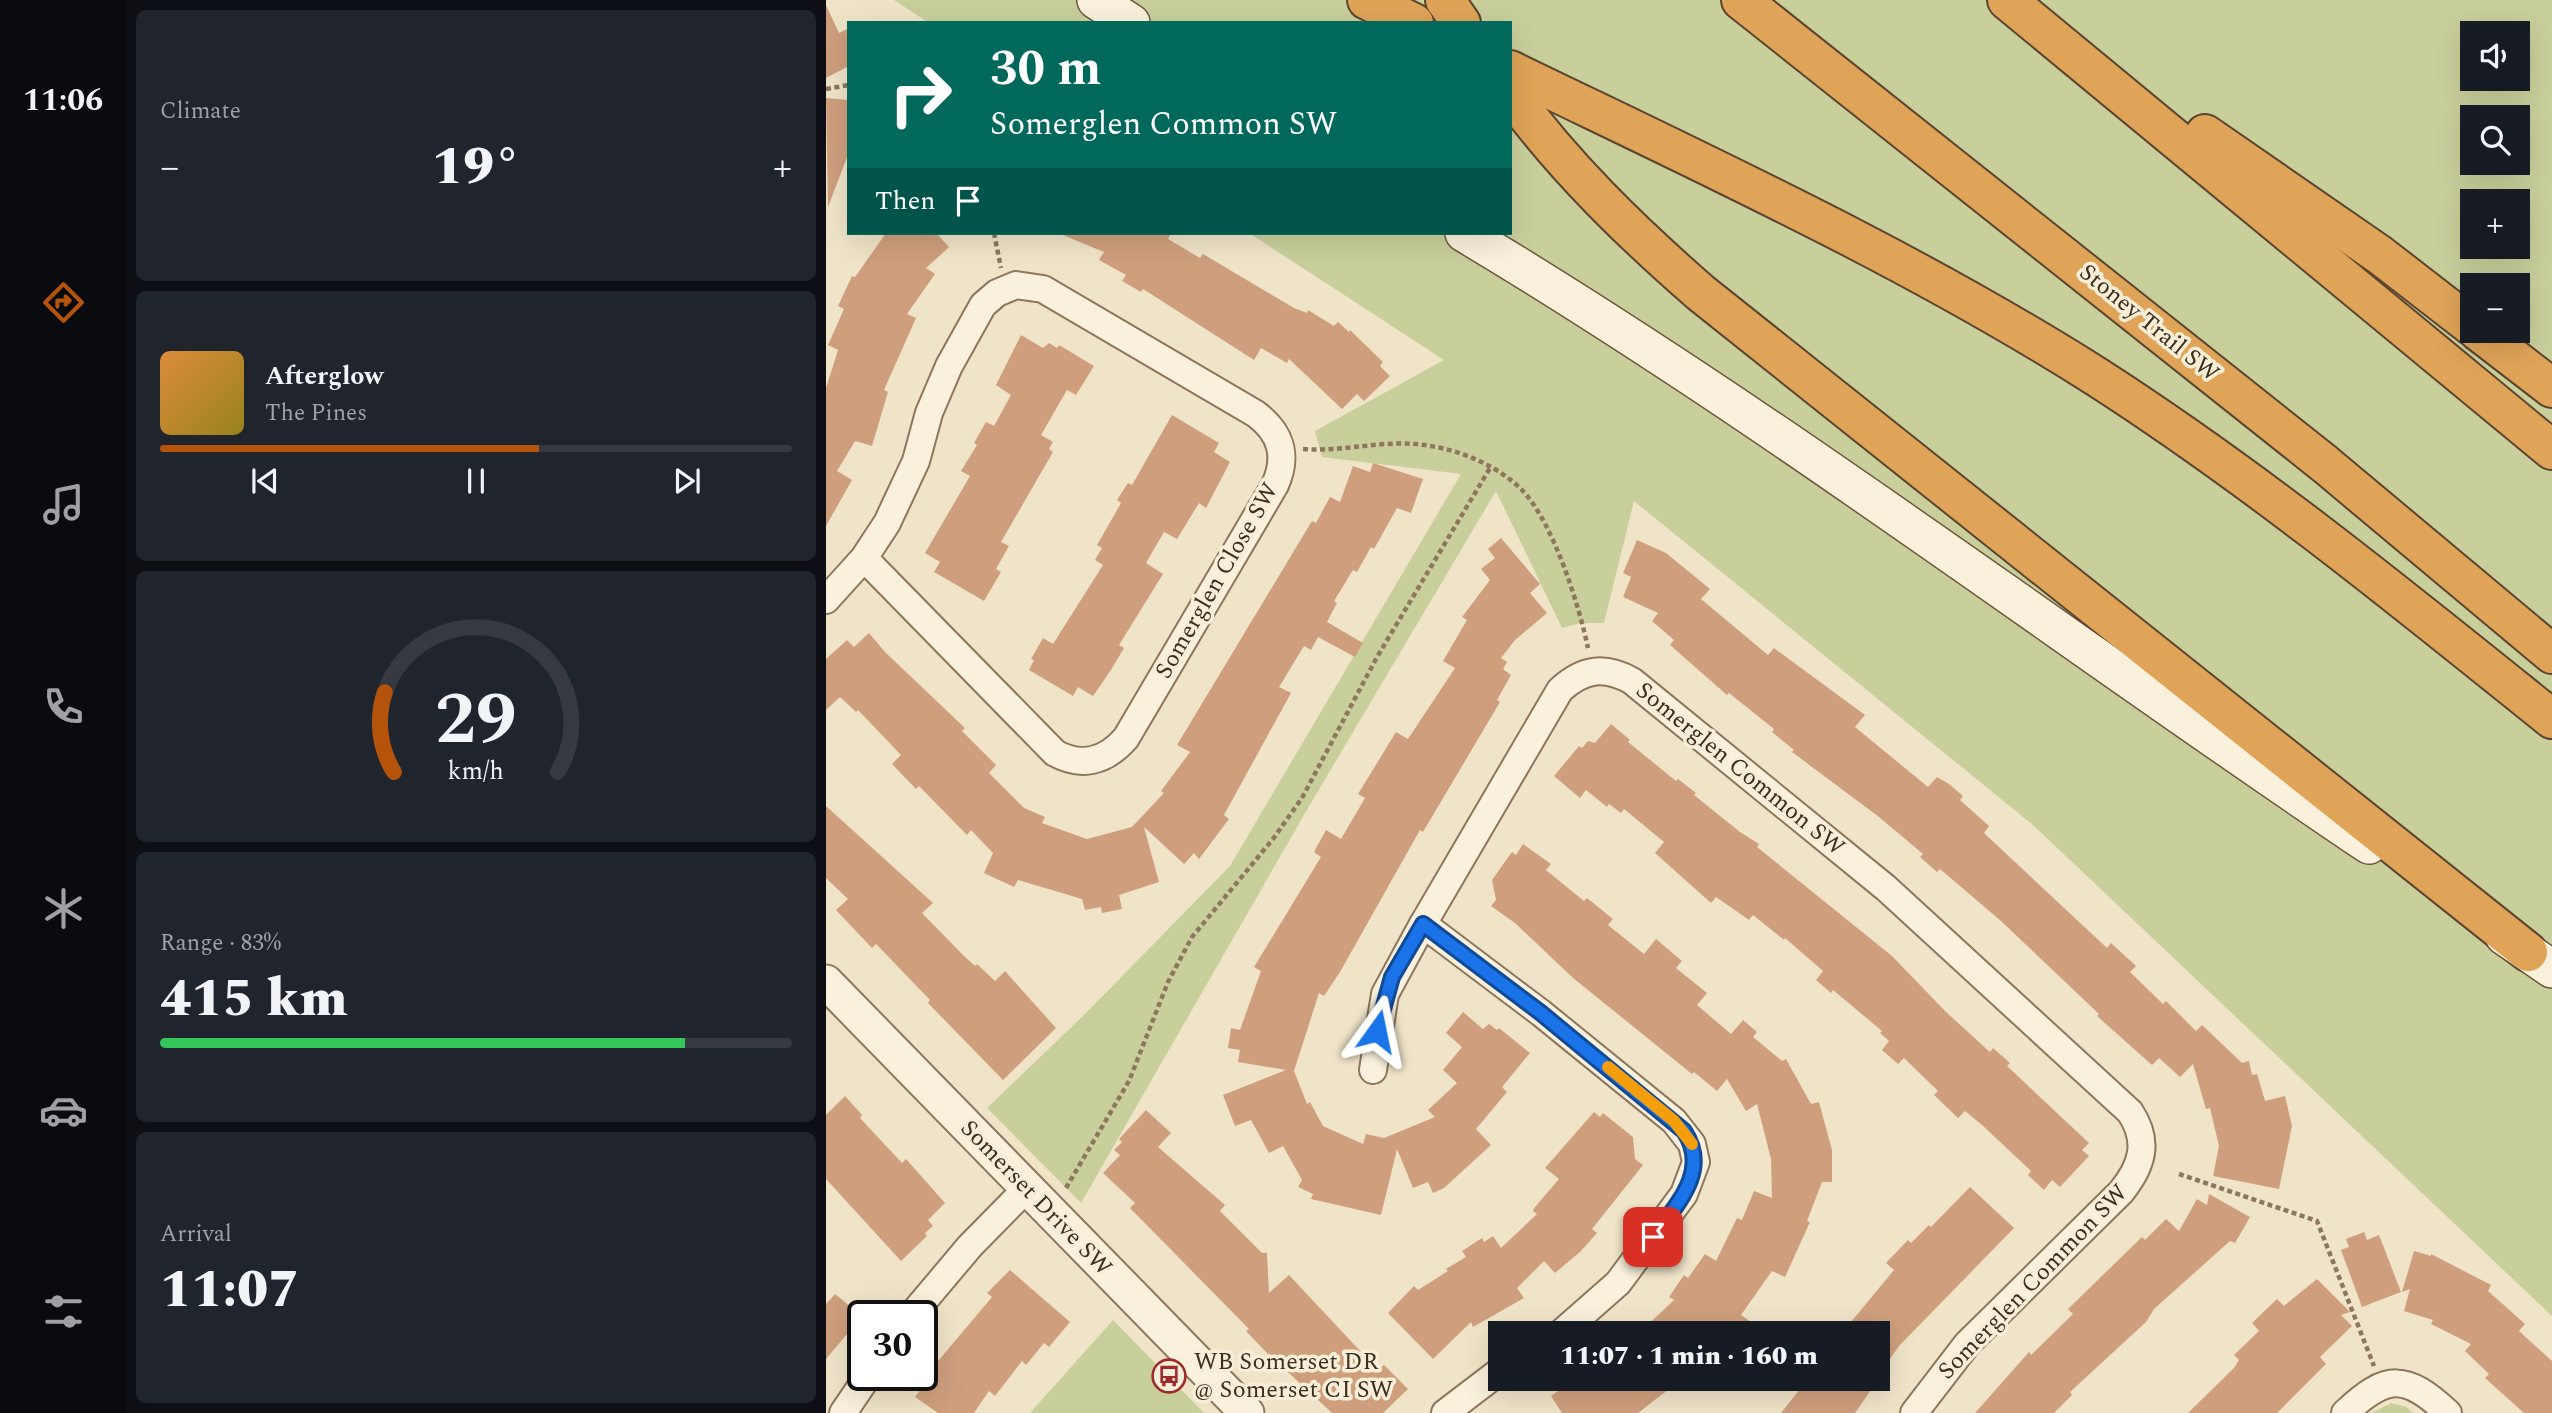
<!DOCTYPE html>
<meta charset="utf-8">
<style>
body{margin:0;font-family:Spectral,serif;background:#20242c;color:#f1f3f6;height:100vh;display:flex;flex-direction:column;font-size:26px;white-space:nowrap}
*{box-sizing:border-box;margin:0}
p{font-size:23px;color:#9ea1a6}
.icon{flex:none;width:38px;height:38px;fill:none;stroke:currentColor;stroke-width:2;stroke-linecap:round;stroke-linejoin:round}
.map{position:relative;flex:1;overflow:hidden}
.side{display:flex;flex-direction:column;gap:10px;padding:10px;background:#0d0f14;width:700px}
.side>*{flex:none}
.top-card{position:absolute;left:21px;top:21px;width:665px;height:214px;border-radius:0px;box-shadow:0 7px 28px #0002;background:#00695c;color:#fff;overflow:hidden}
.fabs{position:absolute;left:1634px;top:21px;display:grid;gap:14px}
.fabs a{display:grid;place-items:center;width:70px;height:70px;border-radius:0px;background:#171b24;box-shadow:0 7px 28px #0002;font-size:35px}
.speed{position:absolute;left:21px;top:1300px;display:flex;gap:14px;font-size:35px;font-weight:700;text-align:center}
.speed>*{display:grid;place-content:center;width:91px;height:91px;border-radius:50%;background:#171b24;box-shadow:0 7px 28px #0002;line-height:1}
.speed .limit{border:4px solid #111;border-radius:10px;background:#fff;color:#111}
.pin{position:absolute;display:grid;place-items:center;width:60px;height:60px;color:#fff;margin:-30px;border-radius:14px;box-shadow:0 4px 10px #0006}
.me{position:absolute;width:77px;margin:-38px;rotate:12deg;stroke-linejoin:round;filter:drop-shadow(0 0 5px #0008)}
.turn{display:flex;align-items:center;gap:24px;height:147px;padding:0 28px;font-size:32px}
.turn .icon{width:91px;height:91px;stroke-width:2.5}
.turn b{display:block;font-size:49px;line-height:60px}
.then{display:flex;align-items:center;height:66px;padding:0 28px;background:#0003;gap:14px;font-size:26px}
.big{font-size:52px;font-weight:800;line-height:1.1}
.side .tile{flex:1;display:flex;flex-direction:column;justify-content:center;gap:10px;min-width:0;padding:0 24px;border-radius:10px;background:#20242c}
.side .dial{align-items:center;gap:0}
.dial svg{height:182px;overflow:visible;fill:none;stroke:#363941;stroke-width:7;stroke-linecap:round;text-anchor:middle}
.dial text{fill:#f1f3f6;stroke:none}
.song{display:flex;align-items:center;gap:21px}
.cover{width:84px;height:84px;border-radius:10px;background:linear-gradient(135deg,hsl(30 70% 55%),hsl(50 70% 35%))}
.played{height:7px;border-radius:4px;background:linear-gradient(90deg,#b45309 60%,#363941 60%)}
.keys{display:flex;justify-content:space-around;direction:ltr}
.heat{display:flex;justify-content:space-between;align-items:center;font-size:38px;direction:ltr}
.charge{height:10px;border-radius:5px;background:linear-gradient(90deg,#34c759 83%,#363941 0)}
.trip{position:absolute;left:662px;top:1321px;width:402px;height:70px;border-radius:0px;background:#171b24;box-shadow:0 7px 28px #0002;font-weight:800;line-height:70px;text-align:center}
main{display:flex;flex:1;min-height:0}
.menu{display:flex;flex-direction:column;width:126px;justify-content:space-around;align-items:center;background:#090b0e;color:#9ea1a6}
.menu .icon{width:49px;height:49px}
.menu .active{color:#b45309}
.menu b{font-size:32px;color:#f1f3f6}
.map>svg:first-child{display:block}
.green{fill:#c9cf9b;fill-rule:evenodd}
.building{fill:#cf9f7d}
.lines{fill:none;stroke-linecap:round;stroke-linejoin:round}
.minor-casing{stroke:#8d765c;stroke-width:30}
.tertiary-casing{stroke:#8d765c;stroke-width:37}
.secondary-casing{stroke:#6f573f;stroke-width:40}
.motorway-casing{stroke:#5b4430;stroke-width:42}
.path{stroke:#8d765c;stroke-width:4.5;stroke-dasharray:5 3.5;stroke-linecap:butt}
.minor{stroke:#faf1dc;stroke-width:26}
.tertiary{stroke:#faf1dc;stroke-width:33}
.secondary{stroke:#faf1dc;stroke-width:37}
.motorway{stroke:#e0a458;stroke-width:38}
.route-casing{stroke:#114b97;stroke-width:18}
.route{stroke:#1a73e8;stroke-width:12}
.slow{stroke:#f59e0b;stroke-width:12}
.labels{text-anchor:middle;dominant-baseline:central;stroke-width:7;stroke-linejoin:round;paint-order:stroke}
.street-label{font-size:24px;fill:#3d2e20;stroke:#f7eed8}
.poi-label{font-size:24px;fill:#3d2e20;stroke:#f7eed8;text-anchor:start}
</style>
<main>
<nav class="menu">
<b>11:06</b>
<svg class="icon active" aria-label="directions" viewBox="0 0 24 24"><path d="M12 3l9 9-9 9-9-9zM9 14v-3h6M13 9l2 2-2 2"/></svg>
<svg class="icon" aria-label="music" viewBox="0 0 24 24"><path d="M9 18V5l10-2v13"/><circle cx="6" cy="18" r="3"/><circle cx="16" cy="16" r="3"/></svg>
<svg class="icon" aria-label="phone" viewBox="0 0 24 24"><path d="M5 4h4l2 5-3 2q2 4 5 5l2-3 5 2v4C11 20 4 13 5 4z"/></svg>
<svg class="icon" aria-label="climate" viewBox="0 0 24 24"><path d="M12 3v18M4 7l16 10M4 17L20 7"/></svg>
<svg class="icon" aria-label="car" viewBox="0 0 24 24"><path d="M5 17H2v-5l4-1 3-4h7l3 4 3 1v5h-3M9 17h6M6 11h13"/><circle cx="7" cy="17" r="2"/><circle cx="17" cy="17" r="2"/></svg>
<svg class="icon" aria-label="filters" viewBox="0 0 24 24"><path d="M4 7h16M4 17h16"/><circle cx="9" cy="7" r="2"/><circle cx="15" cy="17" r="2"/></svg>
</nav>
<section class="side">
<div class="tile"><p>Climate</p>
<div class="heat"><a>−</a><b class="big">19°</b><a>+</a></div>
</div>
<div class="tile">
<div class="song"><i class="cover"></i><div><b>Afterglow</b><p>The Pines</p></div></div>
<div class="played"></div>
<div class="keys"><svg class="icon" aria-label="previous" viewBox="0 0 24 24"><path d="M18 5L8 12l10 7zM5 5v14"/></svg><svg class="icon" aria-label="pause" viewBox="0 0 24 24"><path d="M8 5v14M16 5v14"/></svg><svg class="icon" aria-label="next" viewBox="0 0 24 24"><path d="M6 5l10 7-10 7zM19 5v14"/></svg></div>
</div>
<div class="tile dial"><svg viewBox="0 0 100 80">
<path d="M14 69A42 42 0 1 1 86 69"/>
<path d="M14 69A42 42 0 0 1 10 34" stroke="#b45309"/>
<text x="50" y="56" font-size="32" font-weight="700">29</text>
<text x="50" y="72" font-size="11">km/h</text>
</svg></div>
<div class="tile"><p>Range · 83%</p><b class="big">415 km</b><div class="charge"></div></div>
<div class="tile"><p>Arrival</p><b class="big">11:07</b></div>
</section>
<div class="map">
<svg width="1726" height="1413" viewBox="0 0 1726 1413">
<rect width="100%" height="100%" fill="#f0e4c8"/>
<g class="green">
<path d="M68,0H1726V1316L1207,825L808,501L778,623H755L736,628L670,491L482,808L255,1203L161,1108L258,1015L404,866L635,474L496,457L489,431L618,360L423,233H684V23H103ZM1647,33H1692V79H1647ZM1647,117H1692V163H1647ZM1647,201H1692V247H1647ZM1647,285H1692V331H1647Z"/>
<path d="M287,1320L378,1413H204Z"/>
<path d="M1565,1403L1580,1407L1587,1413H1545Z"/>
</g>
<g class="building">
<path d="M0,5L13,33L23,28V66L0,78Z"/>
<path d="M0,98L23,100V152L2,207Z"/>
<path d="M60,233H110L123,247L100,268L109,274L81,314L90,318L58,390L62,392L46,446L29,441L11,471L26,480L0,526V388L12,350L2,345L18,309L12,306L26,276L29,277Z"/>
<path d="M232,233H345L342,239L374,258L377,254L468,308L481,313L482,310L508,326L512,322L523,332L524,330L557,362L554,366L564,376L538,401L531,394L516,409L463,359L461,363L435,348L428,360L317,289L315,292L296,281L300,275L273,260L278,252Z"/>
<path d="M195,335L217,348L223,343L231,348L233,345L268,366L250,395L241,390L215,435L227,442L223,449L227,452L175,542L183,546L170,569L175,572L158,601L108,572L114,562L99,553L144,476L135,471L151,445L148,443L160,422L168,426L185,395L170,385Z"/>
<path d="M346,415L393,443L388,452L404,462L380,508L373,503L351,539L338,532L320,563L337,574L293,645L298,648L285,670L267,696L252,687L247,696L203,670L208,660L205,659L217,638L227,644L277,565L269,560L276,548L271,545L295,503L291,500L302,483L306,485Z"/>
<path d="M547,463L597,479L585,513L571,508L548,549L545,547L531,572L527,570L508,601L511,603L501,622L537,643L529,657L492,637L485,650L478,646L453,687L465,693L398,815L403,819L373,859L368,853L358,864L318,827L333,882L293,895L296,909L276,913L275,907L259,910L256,899L192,880L188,887L158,873L167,853L145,830L141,835L93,786L90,789L66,764L75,755L32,710L30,712L14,697L0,710V659L21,640L28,647L43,633L59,652L139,728L136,731L170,765L163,773L198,808L219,817L216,823L261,839L306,827L338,793L335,791L364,752L351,745L486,521L490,523L504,497L514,502L527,466L544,472Z"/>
<path d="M675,538L714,584L704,593L721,613L689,640L675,658L681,662L677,669L685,675L671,700L674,702L597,832L594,830L514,972L498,996L493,993L468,1071L481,1104L484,1102L497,1126L537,1144L540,1134L558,1138L609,1117L602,1110L631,1083L617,1070L636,1047L620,1033L637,1012L657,1029L663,1024L671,1030L673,1028L704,1053L676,1087L681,1092L650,1129L665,1145L618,1188L607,1193L602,1182L587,1188L571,1149L555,1215L485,1199L487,1194L472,1187L476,1180L457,1146L443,1153L425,1120L409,1126L397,1095L460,1070L412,1062L414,1050L402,1048L405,1028L414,1030L435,971L428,967L495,857L488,852L500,830L515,839L539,798L532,794L570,732L582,739L629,668L617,661L641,620L636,617L664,580L655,569L669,558L662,549Z"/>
<path d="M811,540L840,553L884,589L875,599L942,655L948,648L1039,715L1029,727L1102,787L1111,777L1123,784L1137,796L1134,800L1163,826L1158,833L1281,948L1285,943L1310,966L1304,972L1337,1004L1340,1001L1370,1031L1376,1025L1416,1063L1423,1061L1426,1075L1431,1074L1439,1101L1459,1096L1466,1126L1453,1189L1387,1176L1393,1146L1384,1108L1380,1109L1367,1064L1354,1077L1333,1058L1326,1065L1271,1016L1273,1014L1175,921L1114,869L1111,872L1094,857L1097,854L1053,817L966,752L968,750L946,732L948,729L903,693L901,695L844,645L848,640L826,621L832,613L797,597L805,577L797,573Z"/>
<path d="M785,724L804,740L802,742L850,781L852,779L870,793L868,795L914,832L933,844L931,847L1066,956L1120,1012L1164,1052L1167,1048L1184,1063L1181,1066L1263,1143L1256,1150L1263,1156L1234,1187L1226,1180L1218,1190L1202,1175L1205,1171L1156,1125L1139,1111L1132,1118L1108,1095L1112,1091L1078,1058L1072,1064L1056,1050L1063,1041L1054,1033L1056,1031L1007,990L1005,993L990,980L997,971L959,938L958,940L927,915L923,920L890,897L885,903L829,853L838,842L798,809L795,813L783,804L781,807L760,790L754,798L728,776L753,746L756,748L762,741L769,743Z"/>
<path d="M0,806L107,903L96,913L138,956L149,966L151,964L169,981L179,971L230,1028L177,1080L102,1003L104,1000L50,944L46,948L10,910L22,899L0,878Z"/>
<path d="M697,844L725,864L720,870L758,901L761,898L787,919L782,925L818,954L830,939L856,961L850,968L881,993L871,1005L905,1034L917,1020L931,1032L927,1037L956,1061L960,1059L985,1104L993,1102L1006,1150V1182H996L981,1221L984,1222L959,1277L946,1271L915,1315L925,1322L917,1334H812L848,1300L843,1297L858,1275L862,1278L879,1254L890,1261L911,1218L916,1220L928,1191L946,1198L945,1159L931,1104L920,1111L901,1079L891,1091L868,1072L866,1074L747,978L689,923L665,906L670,900L666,880L686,852L690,855Z"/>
<path d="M19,1096L36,1115L34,1118L76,1163L80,1159L119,1203L102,1220L107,1226L99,1233L101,1236L75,1261L0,1179V1115Z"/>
<path d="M320,1110L345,1133L332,1147L399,1205L394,1211L436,1253H441L443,1293L463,1275L552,1370L558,1365L582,1389L557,1413H506L438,1350L420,1331L423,1329L304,1208L309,1203L277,1173L294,1155L288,1150L296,1142L293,1139Z"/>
<path d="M768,1112L774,1117L777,1113L807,1137L809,1159L817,1165L766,1229L771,1233L754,1252L729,1273L718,1261L691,1288L698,1298L647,1327L645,1322L607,1359L562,1313L588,1286L592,1290L622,1271L620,1269L640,1257L636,1251L656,1238L658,1242L667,1236L675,1248L711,1214L707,1211L709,1207L733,1179L719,1168Z"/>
<path d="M1144,1187L1188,1228L1073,1346L1052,1376V1334H1015L1068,1270L1060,1263L1082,1240L1085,1243L1103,1225L1105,1227Z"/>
<path d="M1383,1194L1424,1217L1409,1243L1404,1241L1328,1309L1320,1322L1244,1392L1246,1395L1228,1413H1149L1203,1352L1205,1355L1247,1314L1242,1309L1316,1237L1319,1240L1340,1219L1353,1231L1371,1199L1381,1205Z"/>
<path d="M1538,1232L1541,1240L1553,1235L1575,1292L1536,1307L1515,1250L1523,1247L1520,1239Z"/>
<path d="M1588,1251L1605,1256V1254L1665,1285L1662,1291L1699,1324L1693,1331L1726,1361V1413H1698L1659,1378L1663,1374L1639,1351L1645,1344L1605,1324L1607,1320L1578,1311L1584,1289L1576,1292Z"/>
<path d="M184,1270L244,1322L223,1347L218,1343L200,1365L196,1361L169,1396L163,1391L148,1413H112L89,1397L110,1369L107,1367L166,1297L161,1293Z"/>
<path d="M1491,1279L1524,1312L1515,1315L1526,1326L1494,1357L1500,1364L1451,1413H1362L1408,1368L1413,1360L1408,1355L1433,1331L1426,1323L1451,1299L1458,1306Z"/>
<path d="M9,1294L32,1313L28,1317L32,1321L0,1359V1304Z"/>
<path d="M750,1379H856L812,1413H736L725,1396Z"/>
<path d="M982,1379H1035L1047,1387L1029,1413H955Z"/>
</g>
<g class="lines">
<defs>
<g id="minor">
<path d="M0,600L38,558L61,523L90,461L103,413L123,366L157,305L171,293L190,285L217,289L430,414C455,433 462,456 449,485L300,738C280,761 256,768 229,753L38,558"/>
<path d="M547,1070L559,994L597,924"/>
<path d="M85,1316L144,1246L201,1188"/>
<path d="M734,1334L792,1283L858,1194L870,1162L866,1144L848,1121L715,1013L597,924L734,690C758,668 779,666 806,681L1060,888L1304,1112C1324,1142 1316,1166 1295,1192L1141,1344L1088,1413"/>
<path d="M17,1413L42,1376"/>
<path d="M619,1413L674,1371"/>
<path d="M1519,1413C1561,1373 1580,1374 1622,1413"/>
</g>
<path id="tertiary" d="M0,982L421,1413"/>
<g id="secondary">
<path d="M270,0L305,23"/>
<path d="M638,233C950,420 1241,642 1543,845"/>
<path d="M1678,936L1726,969"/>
</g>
<g id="motorway">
<path d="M541,0L588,23"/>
<path d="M619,0L635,23"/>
<path d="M915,0L1499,464L1726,654"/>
<path d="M1181,0L1726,450"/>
<path d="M684,70C882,166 1085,259 1271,377C1431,480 1578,600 1726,719"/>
<path d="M684,93C739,168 805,232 875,293L1702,952"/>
<path d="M1379,134L1554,255L1647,327"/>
<path d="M1652,331L1726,388"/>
</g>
</defs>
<use href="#minor" class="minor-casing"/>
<use href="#tertiary" class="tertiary-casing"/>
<use href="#secondary" class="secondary-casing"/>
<use href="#motorway" class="motorway-casing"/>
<g class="path">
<path d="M0,89L23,85"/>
<path d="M168,233L175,268"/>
<path d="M477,449C515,452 551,441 589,444C627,447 669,463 696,490C727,522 753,605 762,648"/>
<path d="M1353,1174L1491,1221L1548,1366"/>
<path d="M240,1188L303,1081L342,982L366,937L447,839L476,798L551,657L664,468"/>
</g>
<use href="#minor" class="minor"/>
<use href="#tertiary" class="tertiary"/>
<use href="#secondary" class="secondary"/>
<use href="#motorway" class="motorway"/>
</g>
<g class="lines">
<defs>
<path id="route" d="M551,1031L566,977L597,924L715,1013L858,1131C885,1171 850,1205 827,1237"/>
</defs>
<use href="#route" class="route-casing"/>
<use href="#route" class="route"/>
<path class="slow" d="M782,1067L848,1121L866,1144"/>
</g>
<defs>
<symbol id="bus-ring" viewBox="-11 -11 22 22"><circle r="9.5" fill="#f7eed8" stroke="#9e2a2b" stroke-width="1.5"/><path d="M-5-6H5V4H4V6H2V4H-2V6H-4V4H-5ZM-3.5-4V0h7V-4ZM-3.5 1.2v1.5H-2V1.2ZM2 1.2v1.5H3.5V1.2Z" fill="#9e2a2b"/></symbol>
</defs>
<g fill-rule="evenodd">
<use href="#bus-ring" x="324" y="1357" width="38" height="38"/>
</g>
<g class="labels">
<g class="street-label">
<text transform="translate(1323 323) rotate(39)">Stoney Trail SW</text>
<text transform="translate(391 581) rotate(-60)">Somerglen Close SW</text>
<text transform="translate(914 769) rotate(39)">Somerglen Common SW</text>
<text transform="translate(210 1198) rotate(46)">Somerset Drive SW</text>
<text transform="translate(1207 1282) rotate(-46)">Somerglen Common SW</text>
</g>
<g class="poi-label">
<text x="368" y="1362">WB Somerset DR<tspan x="368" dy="28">@ Somerset CI SW</tspan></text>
</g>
</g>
</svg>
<div class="fabs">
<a><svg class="icon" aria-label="sound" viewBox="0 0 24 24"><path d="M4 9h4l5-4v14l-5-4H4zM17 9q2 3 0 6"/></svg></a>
<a><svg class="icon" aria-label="search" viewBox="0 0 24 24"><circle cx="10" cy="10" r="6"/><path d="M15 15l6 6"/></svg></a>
<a>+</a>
<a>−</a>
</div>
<div class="speed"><div class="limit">30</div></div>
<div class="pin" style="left:827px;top:1237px;background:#d93025"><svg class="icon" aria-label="arrive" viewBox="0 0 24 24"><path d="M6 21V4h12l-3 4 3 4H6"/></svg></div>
<svg class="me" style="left:551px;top:1031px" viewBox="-20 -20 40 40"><path d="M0-17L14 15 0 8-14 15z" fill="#1a73e8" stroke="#fff" stroke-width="4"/></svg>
<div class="trip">11:07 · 1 min · 160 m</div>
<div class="top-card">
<div class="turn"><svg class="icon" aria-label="right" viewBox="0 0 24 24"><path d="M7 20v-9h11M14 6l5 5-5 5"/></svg><div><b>30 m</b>Somerglen Common SW</div></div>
<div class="then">Then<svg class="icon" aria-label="arrive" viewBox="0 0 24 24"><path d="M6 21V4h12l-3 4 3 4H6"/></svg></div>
</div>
</div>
</main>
